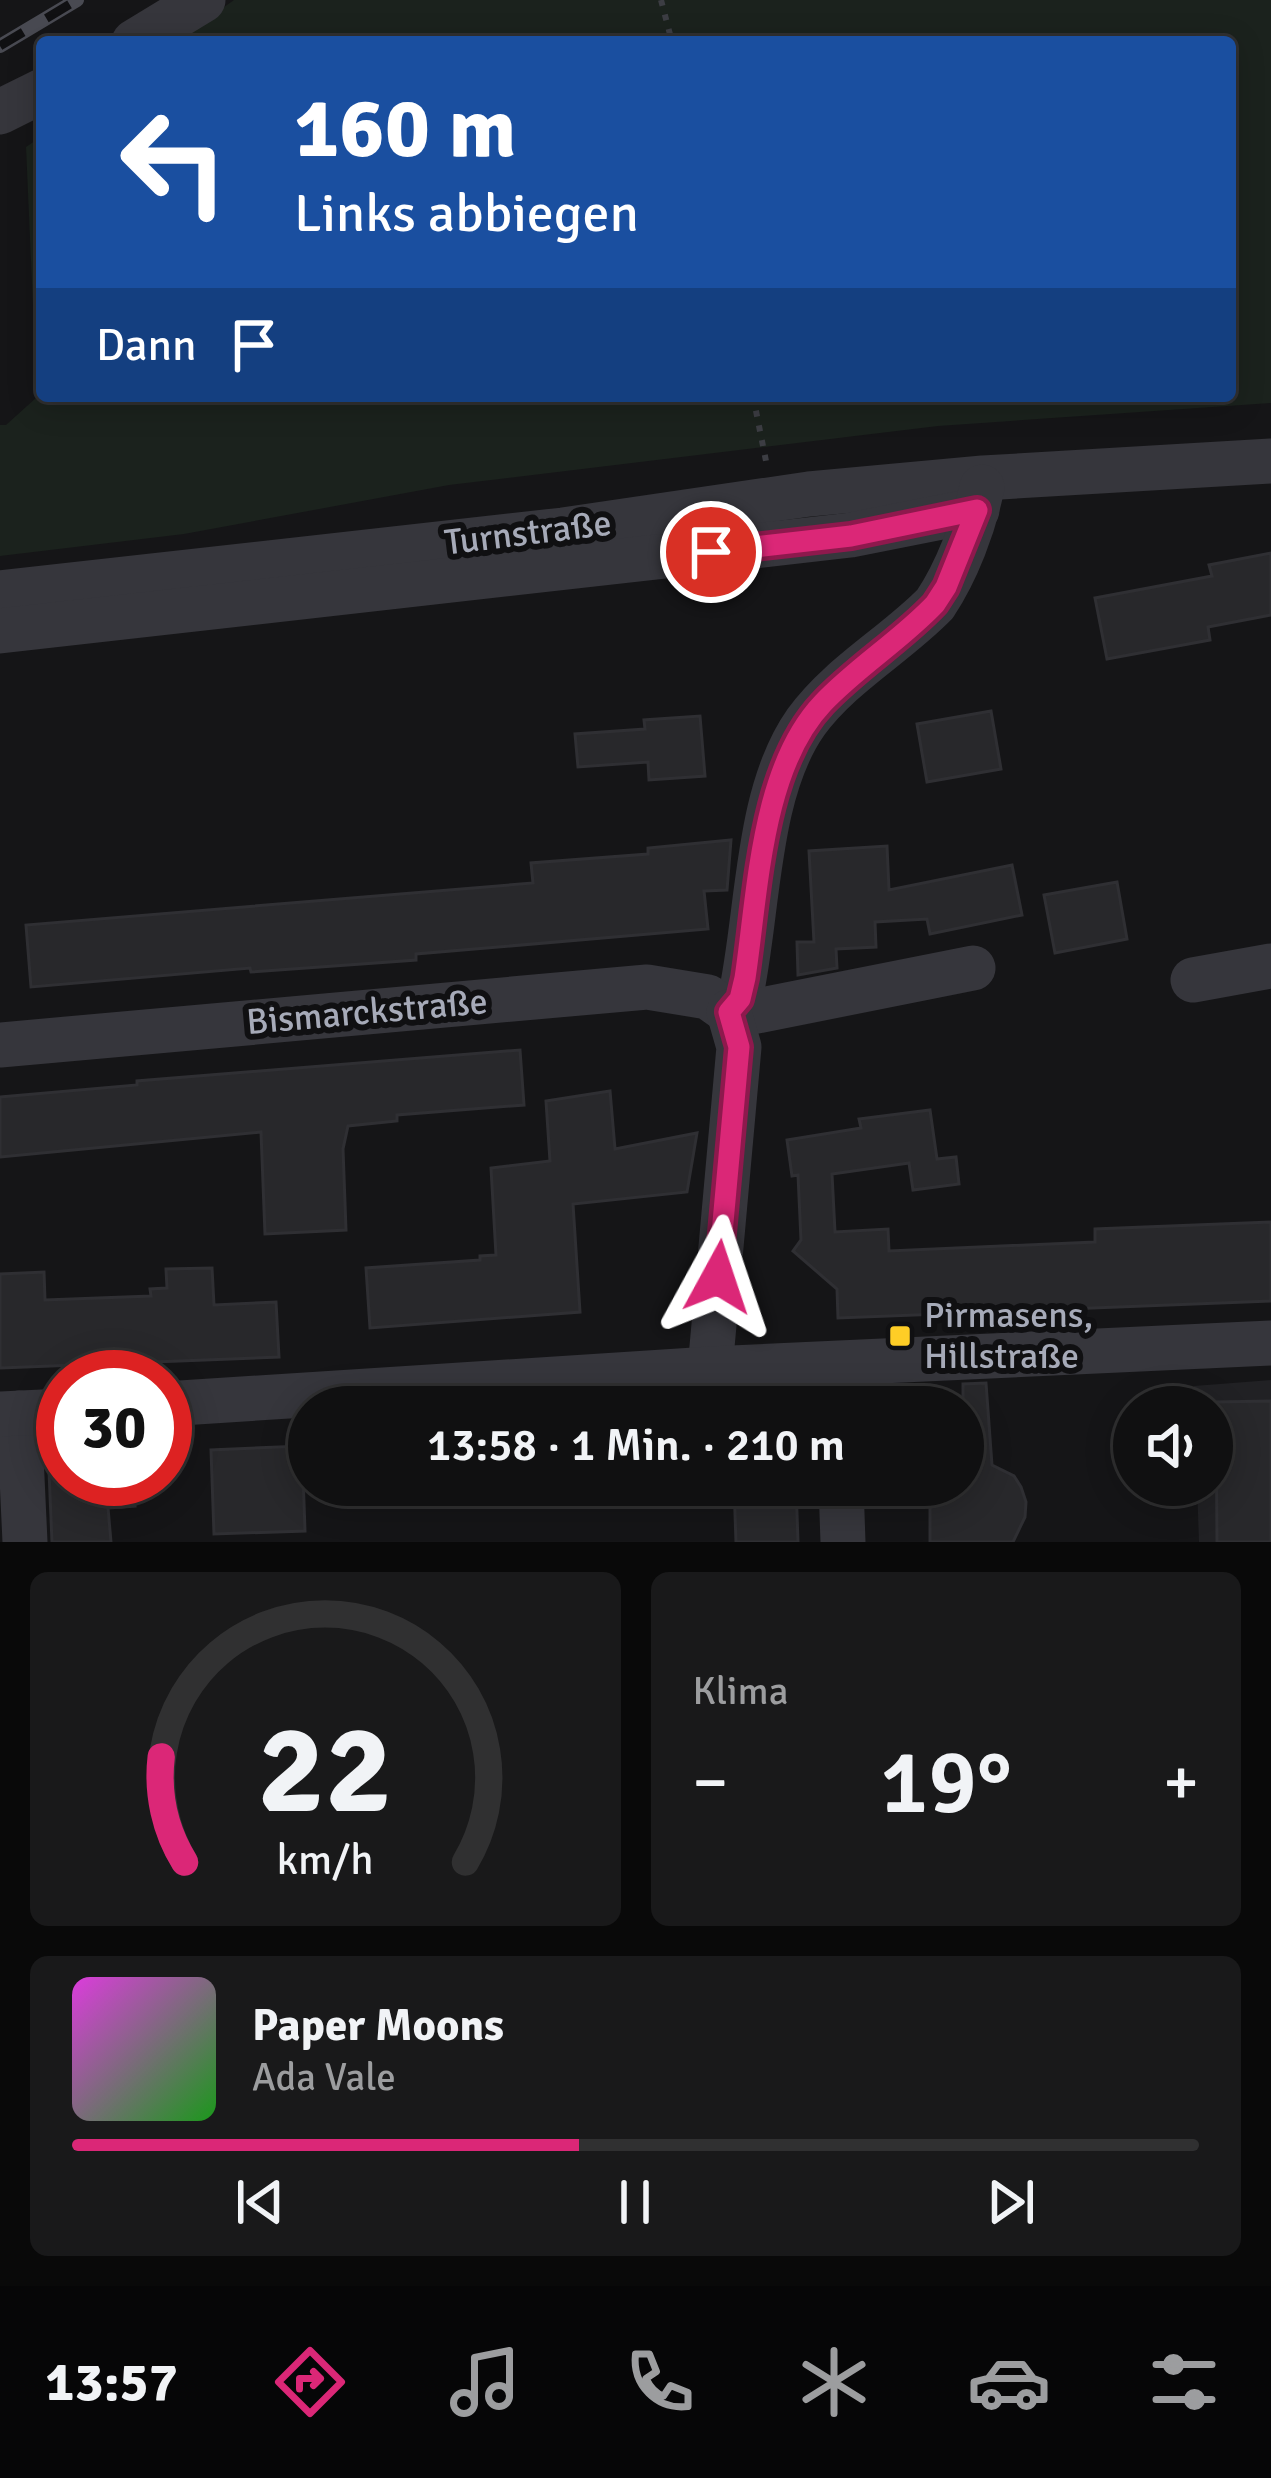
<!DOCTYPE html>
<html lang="de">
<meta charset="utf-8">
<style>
body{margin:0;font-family:Signika,sans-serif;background:#19191a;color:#f1f3f6;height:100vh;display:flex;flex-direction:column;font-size:45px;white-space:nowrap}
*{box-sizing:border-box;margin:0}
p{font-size:39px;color:#9c9d9f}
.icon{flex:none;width:66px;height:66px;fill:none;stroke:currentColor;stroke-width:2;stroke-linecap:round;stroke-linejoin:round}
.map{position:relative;height:1542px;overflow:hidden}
.side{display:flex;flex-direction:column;gap:30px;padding:30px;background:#090909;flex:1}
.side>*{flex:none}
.top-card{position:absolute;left:36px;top:36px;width:1200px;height:366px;border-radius:12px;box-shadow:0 6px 30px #0003,0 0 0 3px #303031;background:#1a4fa0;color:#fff;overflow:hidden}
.fabs{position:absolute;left:1113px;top:1386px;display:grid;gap:24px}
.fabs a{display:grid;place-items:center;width:120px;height:120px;border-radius:50%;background:#101011;box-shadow:0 6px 30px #0003,0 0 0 3px #303031;font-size:60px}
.speed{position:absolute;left:36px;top:1350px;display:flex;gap:24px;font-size:60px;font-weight:700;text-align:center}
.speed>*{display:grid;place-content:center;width:156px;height:156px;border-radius:50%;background:#101011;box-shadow:0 6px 30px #0003,0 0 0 3px #303031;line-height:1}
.speed .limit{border:18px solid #d22;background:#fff;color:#111}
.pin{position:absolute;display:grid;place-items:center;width:102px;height:102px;color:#fff;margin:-51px;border:6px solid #fff;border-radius:50%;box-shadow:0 3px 12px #0007}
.me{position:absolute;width:132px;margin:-66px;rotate:5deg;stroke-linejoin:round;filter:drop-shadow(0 0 9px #0008)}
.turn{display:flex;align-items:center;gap:42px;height:252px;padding:0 60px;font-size:54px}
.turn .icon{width:156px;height:156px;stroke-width:2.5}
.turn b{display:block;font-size:84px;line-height:102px}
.then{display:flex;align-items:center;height:114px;padding:0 60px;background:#0003;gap:24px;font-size:45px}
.big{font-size:90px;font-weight:600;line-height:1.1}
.side .tile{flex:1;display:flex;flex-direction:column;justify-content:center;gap:18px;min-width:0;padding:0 42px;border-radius:18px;background:#19191a}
.side .dial{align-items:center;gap:0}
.dial svg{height:312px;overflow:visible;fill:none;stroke:#303031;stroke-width:7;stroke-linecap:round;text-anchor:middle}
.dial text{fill:#f1f3f6;stroke:none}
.song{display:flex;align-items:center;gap:36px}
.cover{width:144px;height:144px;border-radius:18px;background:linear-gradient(135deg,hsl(300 70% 55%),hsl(120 70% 35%))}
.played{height:12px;border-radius:6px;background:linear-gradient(90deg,#db2777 45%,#303031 45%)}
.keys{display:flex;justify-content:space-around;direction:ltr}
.heat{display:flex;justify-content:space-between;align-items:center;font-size:66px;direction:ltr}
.side .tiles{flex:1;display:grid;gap:30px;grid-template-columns:1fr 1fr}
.tile:last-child{grid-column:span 2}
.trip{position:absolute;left:288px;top:1386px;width:696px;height:120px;border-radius:60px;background:#101011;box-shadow:0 6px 30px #0003,0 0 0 3px #303031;font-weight:600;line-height:120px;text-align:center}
.tab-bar{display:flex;height:192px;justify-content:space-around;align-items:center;background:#060607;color:#9c9d9f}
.tab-bar .icon{width:84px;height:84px}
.tab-bar .selected{color:#db2777}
.tab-bar b{font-size:54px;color:#f1f3f6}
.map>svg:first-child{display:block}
.built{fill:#212124}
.green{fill:#1b221d}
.building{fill:#28282b;stroke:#2f2f33;stroke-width:3}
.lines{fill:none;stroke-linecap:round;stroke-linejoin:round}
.path{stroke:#3c3d43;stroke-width:6;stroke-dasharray:6 9;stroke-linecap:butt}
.minor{stroke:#36363c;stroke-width:45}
.rail-casing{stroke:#494a52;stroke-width:14}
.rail{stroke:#101012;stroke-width:9;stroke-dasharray:27;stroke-linecap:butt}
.route-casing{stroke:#8e194d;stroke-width:30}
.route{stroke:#db2777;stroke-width:21}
.poi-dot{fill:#fecd26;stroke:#101012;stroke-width:4.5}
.labels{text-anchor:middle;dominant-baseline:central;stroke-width:12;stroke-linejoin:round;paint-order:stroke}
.street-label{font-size:36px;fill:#a6aab8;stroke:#101012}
.poi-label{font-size:36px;fill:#a6aab8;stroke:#101012;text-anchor:start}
</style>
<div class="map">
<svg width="1271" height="1542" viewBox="0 0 1271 1542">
<rect width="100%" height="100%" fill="#151517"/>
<path class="built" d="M1271,1380V1542H1199L1197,1485H1212V1407H1195L1194,1386Z"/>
<path class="green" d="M234,0H1271V403L938,426L449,485L184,534L0,556V425H6L37,397L26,147L42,136V396H1230V42H175Z"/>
<g class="building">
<path d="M1271,553V615L1208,627L1210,640L1107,659L1095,598L1212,576L1209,565Z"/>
<path d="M991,711L1001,769L927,782L917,724Z"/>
<path d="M700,716L705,776L649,780L648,762L578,767L575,734L645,729L644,720Z"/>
<path d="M731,840L727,890L704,891L708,929L416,954V960L251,972L250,968L31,987L26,925L533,883L531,863L648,854V848Z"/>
<path d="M887,846L889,890L1012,865L1022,915L930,934L927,919L875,922L876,947L836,949L837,968L798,975L797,942H814L809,851Z"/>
<path d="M1117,882L1127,939L1055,953L1044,895Z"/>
<path d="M520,1050L524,1105L397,1115V1121L348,1126L343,1149L346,1230L265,1234L261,1132L0,1157V1097L137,1085V1081Z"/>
<path d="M610,1091L615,1149L697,1133L687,1192L573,1204L580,1312L370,1328L366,1268L480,1260V1256L496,1255L491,1168L550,1161L546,1101Z"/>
<path d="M930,1110L937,1159L956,1157L959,1184L913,1190L909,1163L832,1174L835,1232L888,1229L889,1251L1095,1242V1229L1271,1222V1301L838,1318L837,1289L793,1251L801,1240L798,1175L792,1176L787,1140L861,1128L859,1119Z"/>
<path d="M212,1268L214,1305L276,1302L279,1357L0,1368V1274L44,1272L45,1300L151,1296L150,1289L167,1288L166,1269Z"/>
<path d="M986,1383L992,1465L1014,1476L1021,1487L1026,1502L1025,1517L1013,1542H930V1485H963V1384Z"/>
<path d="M1271,1401V1542H1217L1216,1402Z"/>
<path d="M63,1446V1479H132L135,1506L108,1508L111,1542H52L48,1447Z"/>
<path d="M302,1446L305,1531L214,1534L211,1450Z"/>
<path d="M734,1485H796L798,1542H736Z"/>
</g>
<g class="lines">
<g class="path">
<path d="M661,0L672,42"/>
<path d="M753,396L766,461"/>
</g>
<g class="minor">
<path d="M134,42L203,0"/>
<path d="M0,112L42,91"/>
<path d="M0,593L563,530L809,494L983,478L1271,461"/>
<path d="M0,631L851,535L977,510"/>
<path d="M1193,980L1271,966"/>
<path d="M729,1012L740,999C759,914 755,794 806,722C840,675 895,645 935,604C957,571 974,526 982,487"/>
<path d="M729,1012L742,1014L973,968"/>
<path d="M0,1045L647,987L708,997L729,1012"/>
<path d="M837,1364L838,1407"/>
<path d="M710,1369L739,1047L729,1012"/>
<path d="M165,1404L710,1369L1271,1343"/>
<path d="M19,1413L25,1542"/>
<path d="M0,1414L63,1411"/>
<path d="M841,1485L843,1542"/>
</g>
<defs>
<path id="rail" d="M0,46L77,0"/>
</defs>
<use href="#rail" class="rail-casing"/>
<use href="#rail" class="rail"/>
</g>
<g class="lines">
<defs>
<path id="route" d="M711,552L851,536L977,510L946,587L935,604C901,640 857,667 823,703C761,768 758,892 745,978L740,999L729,1012L739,1047L718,1277"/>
</defs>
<use href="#route" class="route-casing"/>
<use href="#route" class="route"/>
</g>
<rect class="poi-dot" x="888" y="1324" width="24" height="24" rx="6"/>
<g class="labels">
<g class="street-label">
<text transform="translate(528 533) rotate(-7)">Turnstraße</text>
<text transform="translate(367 1012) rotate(-5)">Bismarckstraße</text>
</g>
<g class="poi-label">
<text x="924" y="1315">Pirmasens,<tspan x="924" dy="41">Hillstraße</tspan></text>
</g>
</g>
</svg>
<div class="fabs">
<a><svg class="icon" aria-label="sound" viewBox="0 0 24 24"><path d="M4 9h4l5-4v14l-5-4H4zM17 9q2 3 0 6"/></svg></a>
</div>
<div class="speed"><div class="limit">30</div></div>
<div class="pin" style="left:711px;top:552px;background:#d93025"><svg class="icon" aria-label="arrive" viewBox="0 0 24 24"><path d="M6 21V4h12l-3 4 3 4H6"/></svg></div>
<svg class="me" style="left:718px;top:1277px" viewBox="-20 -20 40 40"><path d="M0-17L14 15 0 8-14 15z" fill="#db2777" stroke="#fff" stroke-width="4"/></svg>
<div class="trip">13:58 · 1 Min. · 210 m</div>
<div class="top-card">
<div class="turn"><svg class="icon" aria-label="left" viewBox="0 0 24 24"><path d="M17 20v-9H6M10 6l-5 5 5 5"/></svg><div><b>160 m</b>Links abbiegen</div></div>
<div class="then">Dann<svg class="icon" aria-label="arrive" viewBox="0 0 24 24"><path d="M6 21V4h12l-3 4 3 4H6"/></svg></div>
</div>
</div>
<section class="side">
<div class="tiles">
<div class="tile dial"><svg viewBox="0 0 100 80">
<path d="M14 69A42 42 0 1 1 86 69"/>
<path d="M14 69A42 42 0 0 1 8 42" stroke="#db2777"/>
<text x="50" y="56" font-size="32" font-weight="700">22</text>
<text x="50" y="72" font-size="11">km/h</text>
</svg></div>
<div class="tile"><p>Klima</p>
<div class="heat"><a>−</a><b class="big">19°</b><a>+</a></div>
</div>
<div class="tile">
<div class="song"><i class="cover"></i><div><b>Paper Moons</b><p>Ada Vale</p></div></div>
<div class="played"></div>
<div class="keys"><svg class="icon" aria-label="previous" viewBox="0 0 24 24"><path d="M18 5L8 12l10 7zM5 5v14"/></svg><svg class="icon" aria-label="pause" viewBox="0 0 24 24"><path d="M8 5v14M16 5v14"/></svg><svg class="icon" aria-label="next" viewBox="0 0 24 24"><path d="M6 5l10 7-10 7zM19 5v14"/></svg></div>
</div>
</div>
</section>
<nav class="tab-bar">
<b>13:57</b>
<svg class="icon selected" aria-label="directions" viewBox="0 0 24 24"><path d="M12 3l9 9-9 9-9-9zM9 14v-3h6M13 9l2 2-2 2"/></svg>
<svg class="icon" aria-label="music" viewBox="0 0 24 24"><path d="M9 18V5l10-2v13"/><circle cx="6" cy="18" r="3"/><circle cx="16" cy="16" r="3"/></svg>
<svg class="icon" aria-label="phone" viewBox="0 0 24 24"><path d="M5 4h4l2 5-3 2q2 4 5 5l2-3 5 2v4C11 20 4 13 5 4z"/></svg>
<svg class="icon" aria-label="climate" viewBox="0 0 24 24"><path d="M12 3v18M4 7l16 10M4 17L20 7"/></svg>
<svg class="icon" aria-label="car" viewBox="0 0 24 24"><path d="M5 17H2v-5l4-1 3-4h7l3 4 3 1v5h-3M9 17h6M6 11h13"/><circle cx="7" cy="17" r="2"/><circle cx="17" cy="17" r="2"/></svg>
<svg class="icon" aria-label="filters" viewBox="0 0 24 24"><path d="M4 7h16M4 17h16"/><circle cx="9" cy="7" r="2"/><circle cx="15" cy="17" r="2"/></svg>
</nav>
